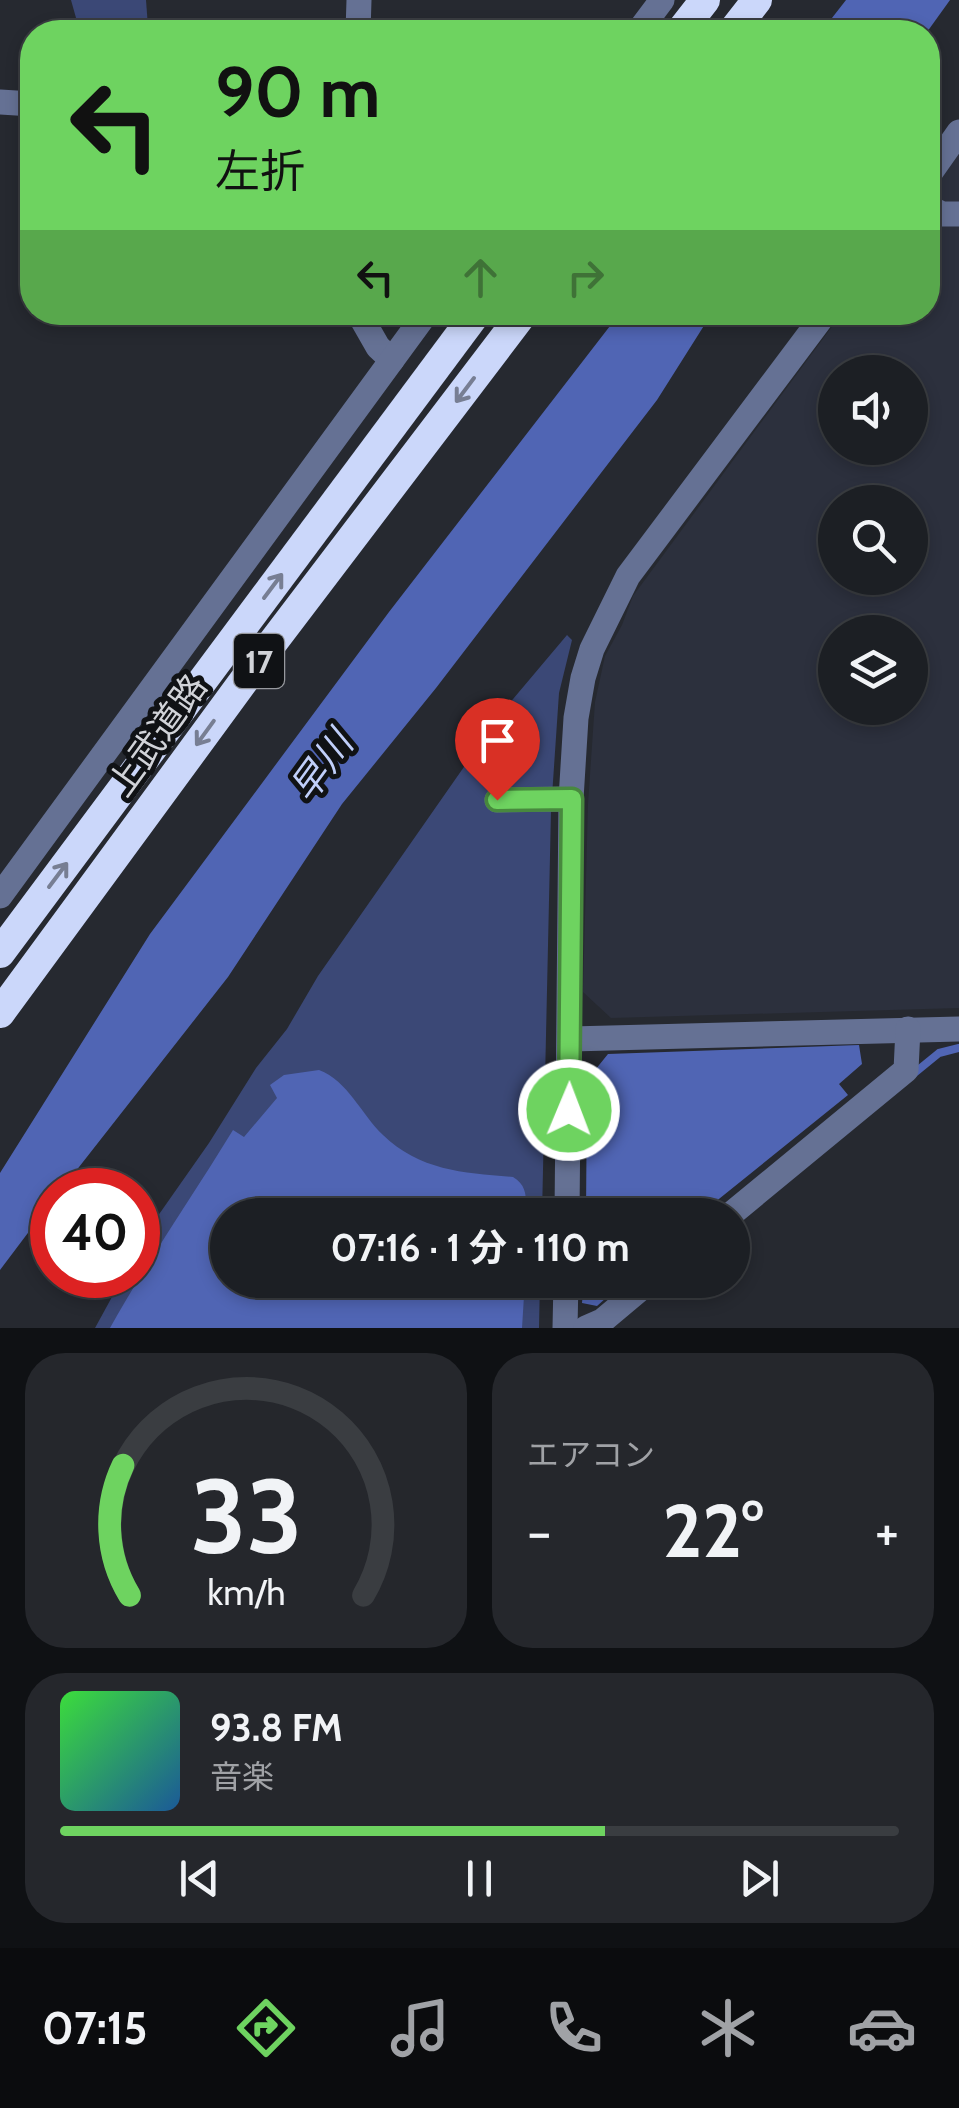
<!DOCTYPE html>
<html lang="ja">
<meta charset="utf-8">
<style>
body{margin:0;font-family:Cabin,"Noto Sans JP",sans-serif;background:#25272c;color:#f1f3f6;height:100vh;display:flex;flex-direction:column;font-size:38px;white-space:nowrap}
*{box-sizing:border-box;margin:0}
p{font-size:32px;color:#a0a2a6}
.icon{flex:none;width:55px;height:55px;fill:none;stroke:currentColor;stroke-width:2;stroke-linecap:round;stroke-linejoin:round}
.map{position:relative;height:1328px;overflow:hidden}
.drawer{display:flex;flex-direction:column;gap:25px;padding:25px;background:#0f1114;flex:1}
.drawer>*{flex:none}
.hud{position:absolute;left:20px;top:20px;width:920px;height:305px;border-radius:40px;box-shadow:0 5px 15px #0003,0 0 0 2px #3a3d41;background:#6ed360;color:#111;overflow:hidden}
.tools{position:absolute;left:818px;top:355px;display:grid;gap:20px}
.tools a{display:grid;place-items:center;width:110px;height:110px;border-radius:50%;background:#1c1f24;box-shadow:0 5px 15px #0003,0 0 0 2px #3a3d41;font-size:50px}
.speed{position:absolute;left:30px;top:1168px;display:flex;gap:20px;font-size:50px;font-weight:700;text-align:center}
.speed>*{display:grid;place-content:center;width:130px;height:130px;border-radius:50%;background:#1c1f24;box-shadow:0 5px 15px #0003,0 0 0 2px #3a3d41;line-height:1}
.speed .limit{border:15px solid #d22;background:#fff;color:#111}
.pin{position:absolute;display:grid;place-items:center;width:85px;height:85px;color:#fff;margin:-102px -42px;border-radius:50% 50% 50% 0;rotate:-45deg;box-shadow:0 0 10px #0007}
.pin .icon{rotate:45deg}
.me{position:absolute;width:110px;margin:-55px;rotate:1deg;stroke-linejoin:round;filter:drop-shadow(0 0 8px #0008)}
.turn{display:flex;align-items:center;gap:35px;height:210px;padding:0 30px;font-size:45px}
.turn .icon{width:130px;height:130px;stroke-width:2.5}
.turn b{display:block;font-size:70px;line-height:85px}
.lanes{display:flex;align-items:center;height:95px;padding:0 30px;background:#0003;justify-content:center;gap:50px;direction:ltr}
.lanes .off{opacity:.35}
.big{font-size:75px;font-weight:700;line-height:1.1}
.drawer .tile{flex:1;display:flex;flex-direction:column;justify-content:center;gap:15px;min-width:0;padding:0 35px;border-radius:40px;background:#25272c}
.drawer .dial{align-items:center;gap:0}
.dial svg{height:260px;overflow:visible;fill:none;stroke:#3a3d41;stroke-width:7;stroke-linecap:round;text-anchor:middle}
.dial text{fill:#f1f3f6;stroke:none}
.song{display:flex;align-items:center;gap:30px}
.cover{width:120px;height:120px;border-radius:15px;background:linear-gradient(135deg,hsl(120 70% 55%),hsl(210 70% 35%))}
.played{height:10px;border-radius:5px;background:linear-gradient(90deg,#6ed360 65%,#3a3d41 65%)}
.keys{display:flex;justify-content:space-around;direction:ltr}
.heat{display:flex;justify-content:space-between;align-items:center;font-size:55px;direction:ltr}
.drawer .tiles{flex:1;display:grid;gap:25px;grid-template-columns:1fr 1fr}
.tile:last-child{grid-column:span 2}
.trip{position:absolute;left:210px;top:1198px;width:540px;height:100px;border-radius:50px;background:#1c1f24;box-shadow:0 5px 15px #0003,0 0 0 2px #3a3d41;font-weight:700;line-height:100px;text-align:center}
.tabs{display:flex;height:160px;justify-content:space-around;align-items:center;background:#0b0c0e;color:#a0a2a6}
.tabs .icon{width:70px;height:70px}
.tabs .active{color:#6ed360}
.tabs b{font-size:45px;color:#f1f3f6}
.map>svg:first-child{display:block}
.built{fill:#2c303d;fill-rule:evenodd}
.green{fill:#3b4876}
.water{fill:#5065b4}
.lines{fill:none;stroke-linecap:round;stroke-linejoin:round}
.stream{stroke:#5065b4;stroke-width:8}
.minor{stroke:#657194;stroke-width:25}
.highway{stroke:#cbd7fa;stroke-width:30}
.oneway{stroke:#777e93}
.route-casing{stroke:#48893e;stroke-width:25}
.route{stroke:#6ed360;stroke-width:18}
.labels{text-anchor:middle;dominant-baseline:central;stroke-width:10;stroke-linejoin:round;paint-order:stroke}
.shield{fill:#101215;stroke:#97999e;stroke-width:2.5}
.shield-label{font-size:32px;font-weight:bold;fill:#d1d3d8}
.street-label{font-size:35px;fill:#d1d3d8;stroke:#101215}
.water-label{font-size:38px;font-style:italic;fill:#c0cffa;stroke:#101215}
</style>
<div class="map">
<svg width="959" height="1328" viewBox="0 0 959 1328">
<rect width="100%" height="100%" fill="#262930"/>
<path class="built" d="M959,153V1008L611,1018L583,992L588,804L595,702L605,656L622,625L633,596L842,313L928,312V196ZM835,372H910V448H835ZM835,502H910V578H835ZM835,632H910V708H835Z"/>
<g class="green">
<path d="M71,0H146L148,27L78,25Z"/>
<path d="M567,635L572,640L559,693L551,811L542,1215H228V1280H540L539,1328H95L124,1275H138V1250L148,1230L209,1143L256,1068L287,1029L318,976L503,711Z"/>
</g>
<g class="water">
<path d="M846,0H950L927,32H821Z"/>
<path d="M620,313H712L657,400L436,688L342,804L228,977L61,1190H52V1201L0,1270V1173L150,934L389,612Z"/>
<path d="M859,1045L862,1064L839,1084L848,1095L699,1215H586L587,1080L608,1054Z"/>
<path d="M319,1070C348,1081 361,1114 383,1135C420,1171 465,1173 513,1177C528,1186 526,1198 526,1215H228V1280H525L522,1328H110C148,1260 192,1197 233,1130L244,1137L277,1098L270,1085L284,1075Z"/>
<path d="M584,1280H626L597,1306L582,1303Z"/>
</g>
<g class="lines">
<path class="stream" d="M912,1075L939,1053L959,1048"/>
<g class="minor">
<path d="M358,32L359,0"/>
<path d="M638,32L662,0"/>
<path d="M0,102L32,104"/>
<path d="M928,176L959,132"/>
<path d="M928,207L942,214H959"/>
<path d="M358,312L378,347L392,360"/>
<path d="M497,800L571,799"/>
<path d="M0,896L427,312"/>
<path d="M571,1039L959,1029"/>
<path d="M567,1215L571,799L576,718L583,678L592,649L628,576L826,312"/>
<path d="M730,1215L906,1070L908,1029"/>
<path d="M565,1328L566,1280"/>
<path d="M586,1328L602,1321L651,1280"/>
</g>
<g class="highway">
<path d="M680,32L705,0"/>
<path d="M732,32L757,0"/>
<path d="M0,953L477,312"/>
<path d="M0,1013L254,667L524,312"/>
</g>
</g>
<defs><path id="oneway-shaft" d="M-6 0H5M1.5-3L5.5 0L1.5 3" fill="none" stroke-width="1.6" stroke-linecap="round" stroke-linejoin="round" transform="scale(2.5)"/></defs>
<g class="oneway">
<use href="#oneway-shaft" transform="translate(465 390) rotate(127)"/>
<use href="#oneway-shaft" transform="translate(273 586) rotate(-53)"/>
<use href="#oneway-shaft" transform="translate(205 733) rotate(126)"/>
<use href="#oneway-shaft" transform="translate(58 875) rotate(-53)"/>
</g>
<g class="lines">
<defs>
<path id="route" d="M497,800L572,799L569,1110"/>
</defs>
<use href="#route" class="route-casing"/>
<use href="#route" class="route"/>
</g>
<g class="labels">
<rect class="shield" x="234" y="634" width="50" height="54" rx="8"/>
<g class="shield-label">
<text x="259" y="661">17</text>
</g>
<g class="street-label">
<text transform="translate(157 735) rotate(-54)">上武道路</text>
</g>
<g class="water-label">
<text transform="translate(321 766) rotate(-54)">早川</text>
</g>
</g>
</svg>
<div class="tools">
<a><svg class="icon" aria-label="sound" viewBox="0 0 24 24"><path d="M4 9h4l5-4v14l-5-4H4zM17 9q2 3 0 6"/></svg></a>
<a><svg class="icon" aria-label="search" viewBox="0 0 24 24"><circle cx="10" cy="10" r="6"/><path d="M15 15l6 6"/></svg></a>
<a><svg class="icon" aria-label="layers" viewBox="0 0 24 24"><path d="M12 4l9 5-9 5-9-5zM3 14l9 5 9-5"/></svg></a>
</div>
<div class="speed"><div class="limit">40</div></div>
<div class="pin" style="left:497px;top:800px;background:#d93025"><svg class="icon" aria-label="arrive" viewBox="0 0 24 24"><path d="M6 21V4h12l-3 4 3 4H6"/></svg></div>
<svg class="me" style="left:569px;top:1110px" viewBox="-20 -20 40 40"><circle r="17" fill="#6ed360" stroke="#fff" stroke-width="3"/><path d="M0-11L8 9 0 5-8 9z" fill="#fff"/></svg>
<div class="trip">07:16 · 1 分 · 110 m</div>
<div class="hud">
<div class="turn"><svg class="icon" aria-label="left" viewBox="0 0 24 24"><path d="M17 20v-9H6M10 6l-5 5 5 5"/></svg><div><b>90 m</b>左折</div></div>
<div class="lanes"><svg class="icon" aria-label="left" viewBox="0 0 24 24"><path d="M17 20v-9H6M10 6l-5 5 5 5"/></svg><svg class="icon off" aria-label="ahead" viewBox="0 0 24 24"><path d="M12 20V5M6 11l6-6 6 6"/></svg><svg class="icon off" aria-label="right" viewBox="0 0 24 24"><path d="M7 20v-9h11M14 6l5 5-5 5"/></svg></div>
</div>
</div>
<section class="drawer">
<div class="tiles">
<div class="tile dial"><svg viewBox="0 0 100 80">
<path d="M14 69A42 42 0 1 1 86 69"/>
<path d="M14 69A42 42 0 0 1 12 29" stroke="#6ed360"/>
<text x="50" y="56" font-size="32" font-weight="700">33</text>
<text x="50" y="72" font-size="11">km/h</text>
</svg></div>
<div class="tile"><p>エアコン</p>
<div class="heat"><a>−</a><b class="big">22°</b><a>+</a></div>
</div>
<div class="tile">
<div class="song"><i class="cover"></i><div><b>93.8 FM</b><p>音楽</p></div></div>
<div class="played"></div>
<div class="keys"><svg class="icon" aria-label="previous" viewBox="0 0 24 24"><path d="M18 5L8 12l10 7zM5 5v14"/></svg><svg class="icon" aria-label="pause" viewBox="0 0 24 24"><path d="M8 5v14M16 5v14"/></svg><svg class="icon" aria-label="next" viewBox="0 0 24 24"><path d="M6 5l10 7-10 7zM19 5v14"/></svg></div>
</div>
</div>
</section>
<nav class="tabs">
<b>07:15</b>
<svg class="icon active" aria-label="directions" viewBox="0 0 24 24"><path d="M12 3l9 9-9 9-9-9zM9 14v-3h6M13 9l2 2-2 2"/></svg>
<svg class="icon" aria-label="music" viewBox="0 0 24 24"><path d="M9 18V5l10-2v13"/><circle cx="6" cy="18" r="3"/><circle cx="16" cy="16" r="3"/></svg>
<svg class="icon" aria-label="phone" viewBox="0 0 24 24"><path d="M5 4h4l2 5-3 2q2 4 5 5l2-3 5 2v4C11 20 4 13 5 4z"/></svg>
<svg class="icon" aria-label="climate" viewBox="0 0 24 24"><path d="M12 3v18M4 7l16 10M4 17L20 7"/></svg>
<svg class="icon" aria-label="car" viewBox="0 0 24 24"><path d="M5 17H2v-5l4-1 3-4h7l3 4 3 1v5h-3M9 17h6M6 11h13"/><circle cx="7" cy="17" r="2"/><circle cx="17" cy="17" r="2"/></svg>
</nav>
